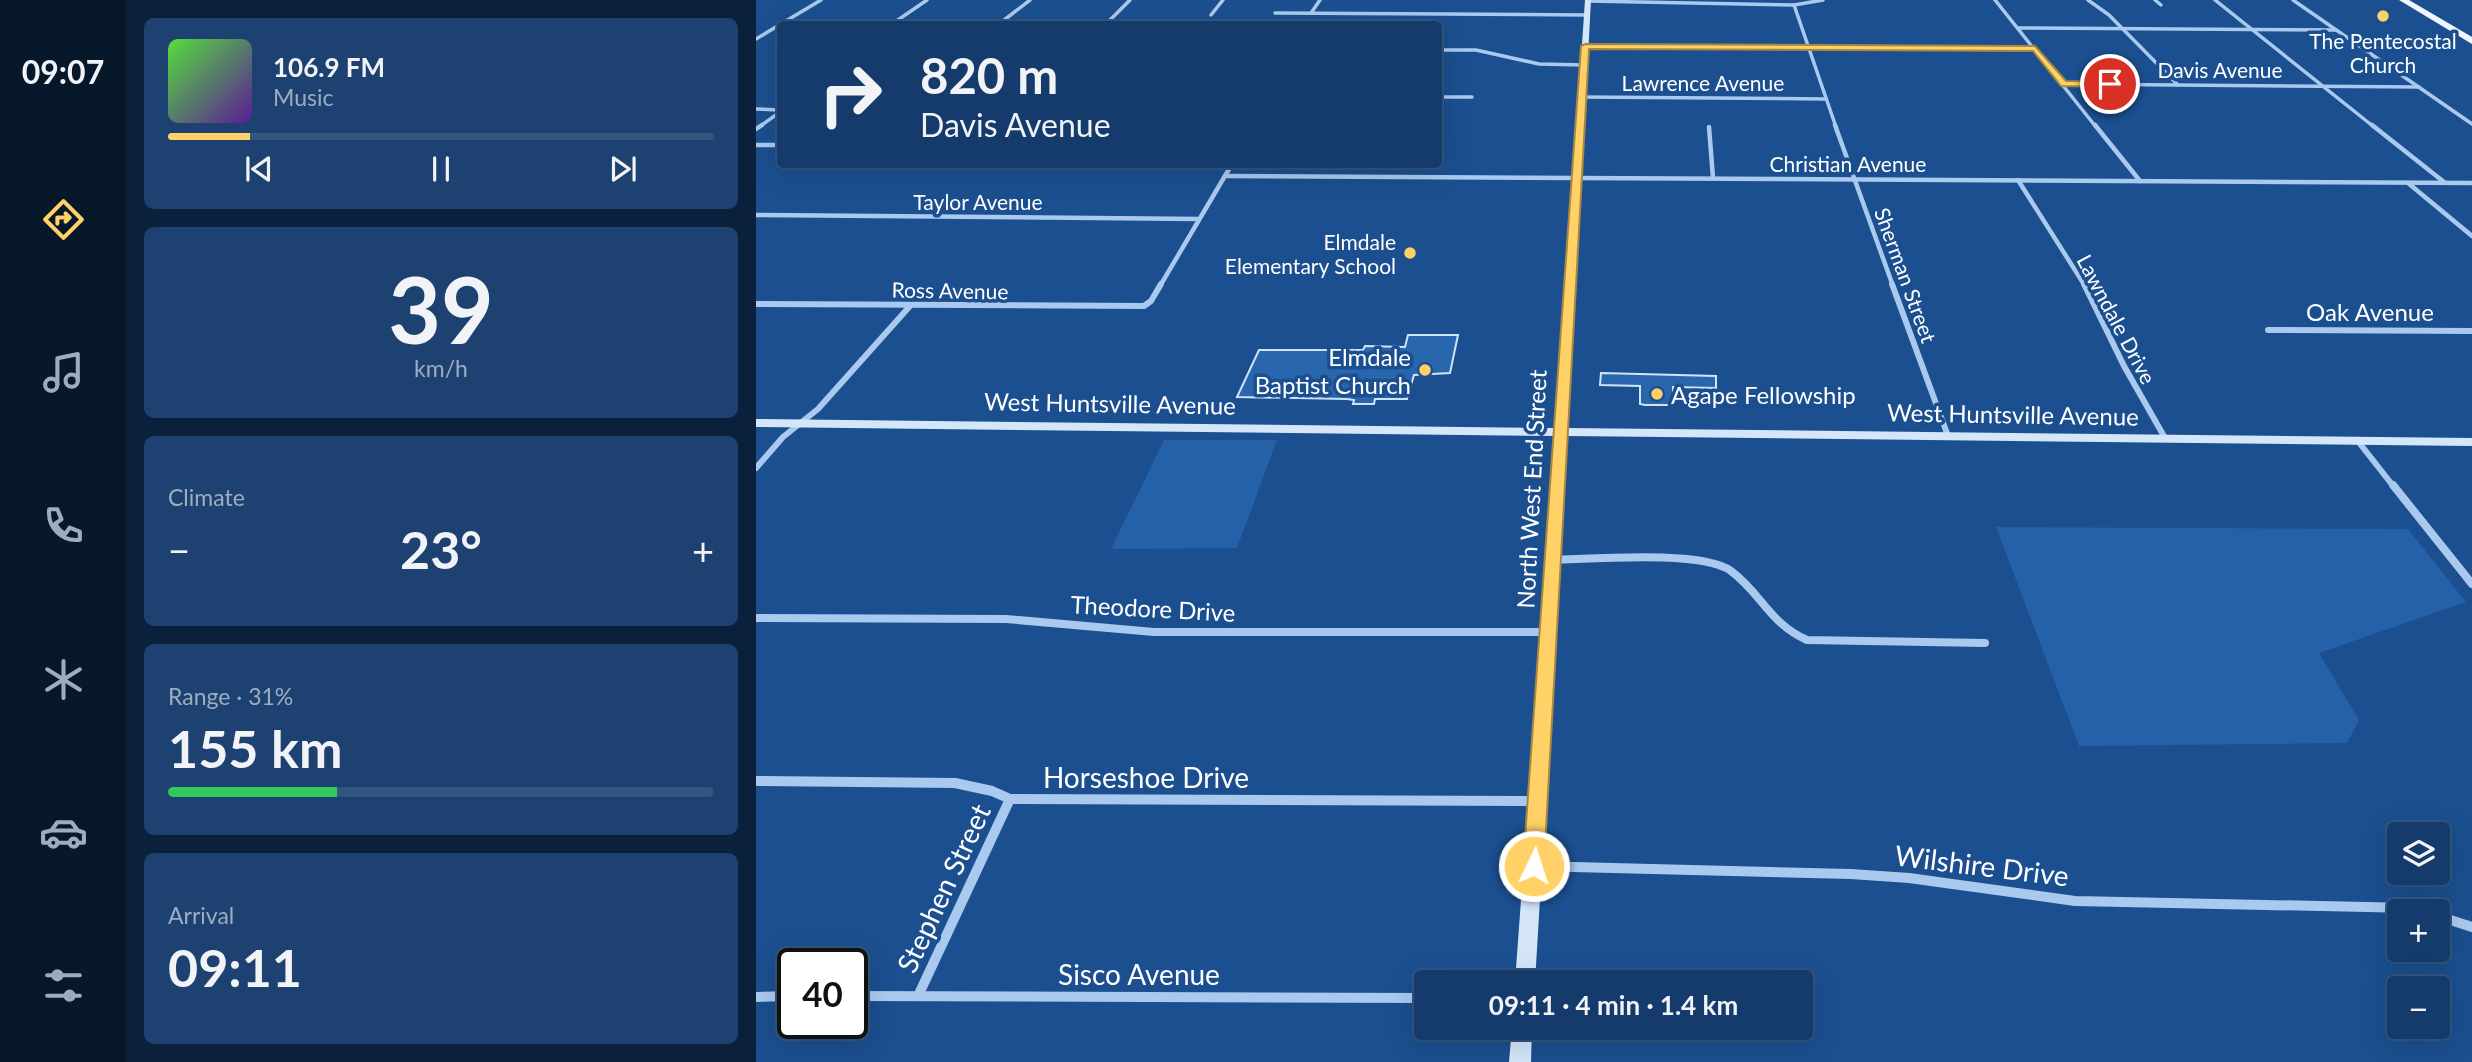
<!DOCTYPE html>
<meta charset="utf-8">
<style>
body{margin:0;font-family:Lato,sans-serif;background:#1d4271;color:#f1f3f6;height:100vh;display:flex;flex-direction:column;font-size:26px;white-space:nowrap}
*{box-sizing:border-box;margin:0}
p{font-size:23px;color:#9dadc1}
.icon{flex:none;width:38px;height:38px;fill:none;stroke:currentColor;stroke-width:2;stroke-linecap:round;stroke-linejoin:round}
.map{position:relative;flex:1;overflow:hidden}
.sheet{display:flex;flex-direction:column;gap:18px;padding:18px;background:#0b203b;width:630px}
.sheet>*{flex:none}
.top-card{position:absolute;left:21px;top:21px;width:665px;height:147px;border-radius:7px;box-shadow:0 7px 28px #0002,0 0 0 2px #33557e;background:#143b6b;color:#f1f3f6;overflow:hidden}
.controls{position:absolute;left:1631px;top:822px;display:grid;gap:14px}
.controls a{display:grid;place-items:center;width:63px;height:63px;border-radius:7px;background:#143b6b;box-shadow:0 7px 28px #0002,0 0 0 2px #33557e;font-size:35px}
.speed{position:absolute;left:21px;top:948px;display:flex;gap:14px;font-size:35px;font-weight:700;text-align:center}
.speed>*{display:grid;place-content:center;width:91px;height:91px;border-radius:50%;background:#143b6b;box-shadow:0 7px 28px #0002,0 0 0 2px #33557e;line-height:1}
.speed .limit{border:4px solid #111;border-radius:10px;background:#fff;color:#111}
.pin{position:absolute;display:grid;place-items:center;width:60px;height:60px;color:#fff;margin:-30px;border:4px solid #fff;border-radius:50%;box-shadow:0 2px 7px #0007}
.me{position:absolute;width:77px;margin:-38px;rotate:4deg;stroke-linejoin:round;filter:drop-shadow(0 0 5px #0008)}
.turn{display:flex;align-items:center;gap:24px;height:147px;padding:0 28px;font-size:32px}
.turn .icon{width:91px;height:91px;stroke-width:2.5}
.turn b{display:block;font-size:49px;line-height:60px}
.big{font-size:52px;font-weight:700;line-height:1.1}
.sheet .card{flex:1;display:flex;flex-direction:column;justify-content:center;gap:10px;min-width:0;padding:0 24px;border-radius:10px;background:#1d4271}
.sheet .dial{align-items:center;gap:0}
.dial b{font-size:91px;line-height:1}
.song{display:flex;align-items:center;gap:21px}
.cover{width:84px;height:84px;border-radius:10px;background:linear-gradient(135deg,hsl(110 70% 55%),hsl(270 70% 35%))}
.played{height:7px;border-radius:4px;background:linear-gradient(90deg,#ffd166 15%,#33557e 15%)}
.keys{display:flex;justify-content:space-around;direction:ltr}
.heat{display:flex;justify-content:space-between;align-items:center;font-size:38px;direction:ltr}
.charge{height:10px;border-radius:5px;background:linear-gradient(90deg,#34c759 31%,#33557e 0)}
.trip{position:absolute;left:658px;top:970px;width:399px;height:70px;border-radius:7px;background:#143b6b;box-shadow:0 7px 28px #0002,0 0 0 2px #33557e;font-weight:700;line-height:70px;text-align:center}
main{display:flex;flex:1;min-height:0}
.tab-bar{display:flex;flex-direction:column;width:126px;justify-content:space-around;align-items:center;background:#08182b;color:#9dadc1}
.tab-bar .icon{width:49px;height:49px}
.tab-bar .on{color:#ffd166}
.tab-bar b{font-size:32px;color:#f1f3f6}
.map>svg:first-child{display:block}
.green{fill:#2461a8}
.building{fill:#2a66ad;stroke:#cfe3fa;stroke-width:2}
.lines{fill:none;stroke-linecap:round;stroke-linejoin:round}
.street-far4{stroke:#a9c9ee;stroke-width:3.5}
.street-far3{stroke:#a9c9ee;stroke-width:4.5}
.street-far2{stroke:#a9c9ee;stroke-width:6}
.street-far1{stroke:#a9c9ee;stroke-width:8}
.street{stroke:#a9c9ee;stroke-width:10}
.secondary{fill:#d6e6fa;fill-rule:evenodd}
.primary{fill:#f0f6ff;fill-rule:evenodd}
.route{fill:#ffd166;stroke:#a68842;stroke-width:2}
.poi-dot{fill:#ffd166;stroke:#1b4f8f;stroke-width:2.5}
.labels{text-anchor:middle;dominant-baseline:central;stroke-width:7;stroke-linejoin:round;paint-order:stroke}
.far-poi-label{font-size:21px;fill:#fff;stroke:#1b4f8f}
.far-street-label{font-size:21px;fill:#fff;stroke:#1b4f8f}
.street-label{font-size:24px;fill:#fff;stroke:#1b4f8f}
.poi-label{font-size:24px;fill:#fff;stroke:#1b4f8f;text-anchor:end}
.near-street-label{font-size:28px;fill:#fff;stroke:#1b4f8f}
</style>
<main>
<nav class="tab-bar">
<b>09:07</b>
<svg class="icon on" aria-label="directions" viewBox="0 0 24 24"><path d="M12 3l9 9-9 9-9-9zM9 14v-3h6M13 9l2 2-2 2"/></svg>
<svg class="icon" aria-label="music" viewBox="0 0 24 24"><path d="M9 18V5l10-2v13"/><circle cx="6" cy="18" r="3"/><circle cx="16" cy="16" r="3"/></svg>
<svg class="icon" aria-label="phone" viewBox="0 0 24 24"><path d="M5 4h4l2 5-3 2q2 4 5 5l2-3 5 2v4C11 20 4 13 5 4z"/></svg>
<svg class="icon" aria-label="climate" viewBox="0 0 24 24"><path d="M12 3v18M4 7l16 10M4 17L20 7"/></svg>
<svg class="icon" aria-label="car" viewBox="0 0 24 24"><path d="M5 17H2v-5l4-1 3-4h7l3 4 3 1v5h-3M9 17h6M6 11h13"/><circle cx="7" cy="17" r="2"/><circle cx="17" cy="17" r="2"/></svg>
<svg class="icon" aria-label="filters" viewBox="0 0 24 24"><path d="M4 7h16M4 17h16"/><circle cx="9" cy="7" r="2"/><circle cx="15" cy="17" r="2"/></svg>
</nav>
<section class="sheet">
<div class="card">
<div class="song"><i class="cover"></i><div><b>106.9 FM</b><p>Music</p></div></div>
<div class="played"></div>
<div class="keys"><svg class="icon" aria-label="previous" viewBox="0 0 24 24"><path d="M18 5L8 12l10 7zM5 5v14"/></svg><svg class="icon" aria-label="pause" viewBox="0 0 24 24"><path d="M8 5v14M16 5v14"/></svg><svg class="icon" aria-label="next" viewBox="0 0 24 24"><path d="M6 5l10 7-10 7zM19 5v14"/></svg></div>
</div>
<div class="card dial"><b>39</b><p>km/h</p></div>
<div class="card"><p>Climate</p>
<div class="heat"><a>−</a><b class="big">23°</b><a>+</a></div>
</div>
<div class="card"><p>Range · 31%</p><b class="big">155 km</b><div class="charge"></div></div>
<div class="card"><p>Arrival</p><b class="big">09:11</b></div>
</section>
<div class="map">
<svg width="1716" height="1062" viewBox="0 0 1716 1062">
<rect width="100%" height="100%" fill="#1b4f8f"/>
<g class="green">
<path d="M408,440H521L481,548L355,549Z"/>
<path d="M1240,527L1652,529L1710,602L1563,653L1603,720L1591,743L1323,746Z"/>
</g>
<g class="building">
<path d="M652,335H702L694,373L658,375L651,399H619L618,404H597L598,400L591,399L481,397L503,350H607L609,346L649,347Z"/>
<path d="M845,373L960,376V388L917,387V405H889L884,404V386L844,385Z"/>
</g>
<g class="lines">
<g class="street-far4">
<path d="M1239,0L1340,127"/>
<path d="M1332,0L1353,15L1422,85"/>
<path d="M1399,0L1405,5"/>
<path d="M1459,0L1618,127"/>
<path d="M1537,0L1716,124"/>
<path d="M831,1L1038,5L1067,0"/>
<path d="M1038,5L1080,127"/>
<path d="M519,13L830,15"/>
<path d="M555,13L564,0"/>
<path d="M455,15L467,0"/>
<path d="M136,24L171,0"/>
<path d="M243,24L274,0"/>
<path d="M350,24L374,0"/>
<path d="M1262,28L1580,30"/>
<path d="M0,39L65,0"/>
<path d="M829,46L1279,49"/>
<path d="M682,50H720L783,64L828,65"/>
<path d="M1308,84L1663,87"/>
<path d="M682,97H716"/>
<path d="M825,97L1070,99"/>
<path d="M0,109L24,110"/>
<path d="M3,127L24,112"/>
</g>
<g class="street-far3">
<path d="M1079,125L1137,286"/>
<path d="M1339,125L1384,181"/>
<path d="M1616,125L1688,182"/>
<path d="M953,127L957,178"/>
<path d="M0,129L6,125"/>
<path d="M0,145H24"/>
<path d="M469,176L1716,183"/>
<path d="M1262,180L1329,286"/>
<path d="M1652,183L1716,236"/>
<path d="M0,215L443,219"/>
<path d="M404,286L476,164"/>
</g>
<g class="street-far2">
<path d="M1136,284L1192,436"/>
<path d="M1328,284L1368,366L1409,438"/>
<path d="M0,304L388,306L395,301L405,284"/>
<path d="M1512,330L1716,331"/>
<path d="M1601,440L1638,487"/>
<path d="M0,468L27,437L62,409L154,306"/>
</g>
<g class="street-far1">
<path d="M1637,485L1716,584"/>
<path d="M798,560C837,559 946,550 975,571C1005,593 1014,624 1051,640L1229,643"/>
<path d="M0,618L250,619L398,632H793"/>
</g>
<g class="street">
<path d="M0,781L199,783L236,791L254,799L781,801"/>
<path d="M778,866L1095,874L1153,878L1319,901L1657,908L1667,912"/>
<path d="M1682,916L1716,927"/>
<path d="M96,996L670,998"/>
<path d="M162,996L254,799"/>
<path d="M0,997L37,996"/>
</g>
<g class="secondary">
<path d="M829,0H835L812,428L1716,438V446L812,436L779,982H759L799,436L0,427V419L800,428Z"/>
<path d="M756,1027H776L775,1062H753Z"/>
</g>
<path class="primary" d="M1643,0H1653L1716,37V44Z"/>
</g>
<path class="route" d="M829,44L1279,46L1310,81L1354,82L1358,84L1354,87L1305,86L1277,51L833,49L788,866L785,873L778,876L770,873L767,866L825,46Z"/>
<g class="poi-dot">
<circle cx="1627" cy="16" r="7"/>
<circle cx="654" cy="253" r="7"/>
<circle cx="669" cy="370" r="7"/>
<circle cx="901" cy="394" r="7"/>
</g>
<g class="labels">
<g class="far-poi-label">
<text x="1627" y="40">The Pentecostal<tspan x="1627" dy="24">Church</tspan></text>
<text x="640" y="241" text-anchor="end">Elmdale<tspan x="640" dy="24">Elementary School</tspan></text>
</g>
<g class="far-street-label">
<text x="1464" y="69">Davis Avenue</text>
<text x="947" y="82">Lawrence Avenue</text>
<text x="1092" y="163">Christian Avenue</text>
<text x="222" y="201">Taylor Avenue</text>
<text transform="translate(1150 275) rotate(70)">Sherman Street</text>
<text transform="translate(194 290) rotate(1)">Ross Avenue</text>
<text transform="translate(1361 319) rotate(62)">Lawndale Drive</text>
</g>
<g class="street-label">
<text x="1614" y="311">Oak Avenue</text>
<text transform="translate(354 403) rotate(1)">West Huntsville Avenue</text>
<text transform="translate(1257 414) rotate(1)">West Huntsville Avenue</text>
<text transform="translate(775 489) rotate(-87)">North West End Street</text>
<text transform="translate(397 608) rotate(3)">Theodore Drive</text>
</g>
<g class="poi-label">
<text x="655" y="356">Elmdale<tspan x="655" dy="28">Baptist Church</tspan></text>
<text x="915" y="394" text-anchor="start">Agape Fellowship</text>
</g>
<g class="near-street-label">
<text x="390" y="777">Horseshoe Drive</text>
<text transform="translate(1226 865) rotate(7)">Wilshire Drive</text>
<text transform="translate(187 888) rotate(-65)">Stephen Street</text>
<text x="383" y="974">Sisco Avenue</text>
</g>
</g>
</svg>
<div class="controls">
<a><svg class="icon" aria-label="layers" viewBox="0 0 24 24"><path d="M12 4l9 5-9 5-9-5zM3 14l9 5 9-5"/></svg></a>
<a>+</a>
<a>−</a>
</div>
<div class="speed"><div class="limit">40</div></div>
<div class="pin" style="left:1354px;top:84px;background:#d93025"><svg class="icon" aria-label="arrive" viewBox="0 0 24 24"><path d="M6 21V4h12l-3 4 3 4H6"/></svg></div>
<svg class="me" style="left:778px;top:866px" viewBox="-20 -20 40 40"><circle r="17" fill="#ffd166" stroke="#fff" stroke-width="3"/><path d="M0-11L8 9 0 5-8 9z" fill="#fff"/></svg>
<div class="trip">09:11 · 4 min · 1.4 km</div>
<div class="top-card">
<div class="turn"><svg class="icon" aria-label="right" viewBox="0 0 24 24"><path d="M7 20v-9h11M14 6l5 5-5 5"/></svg><div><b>820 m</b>Davis Avenue</div></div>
</div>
</div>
</main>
